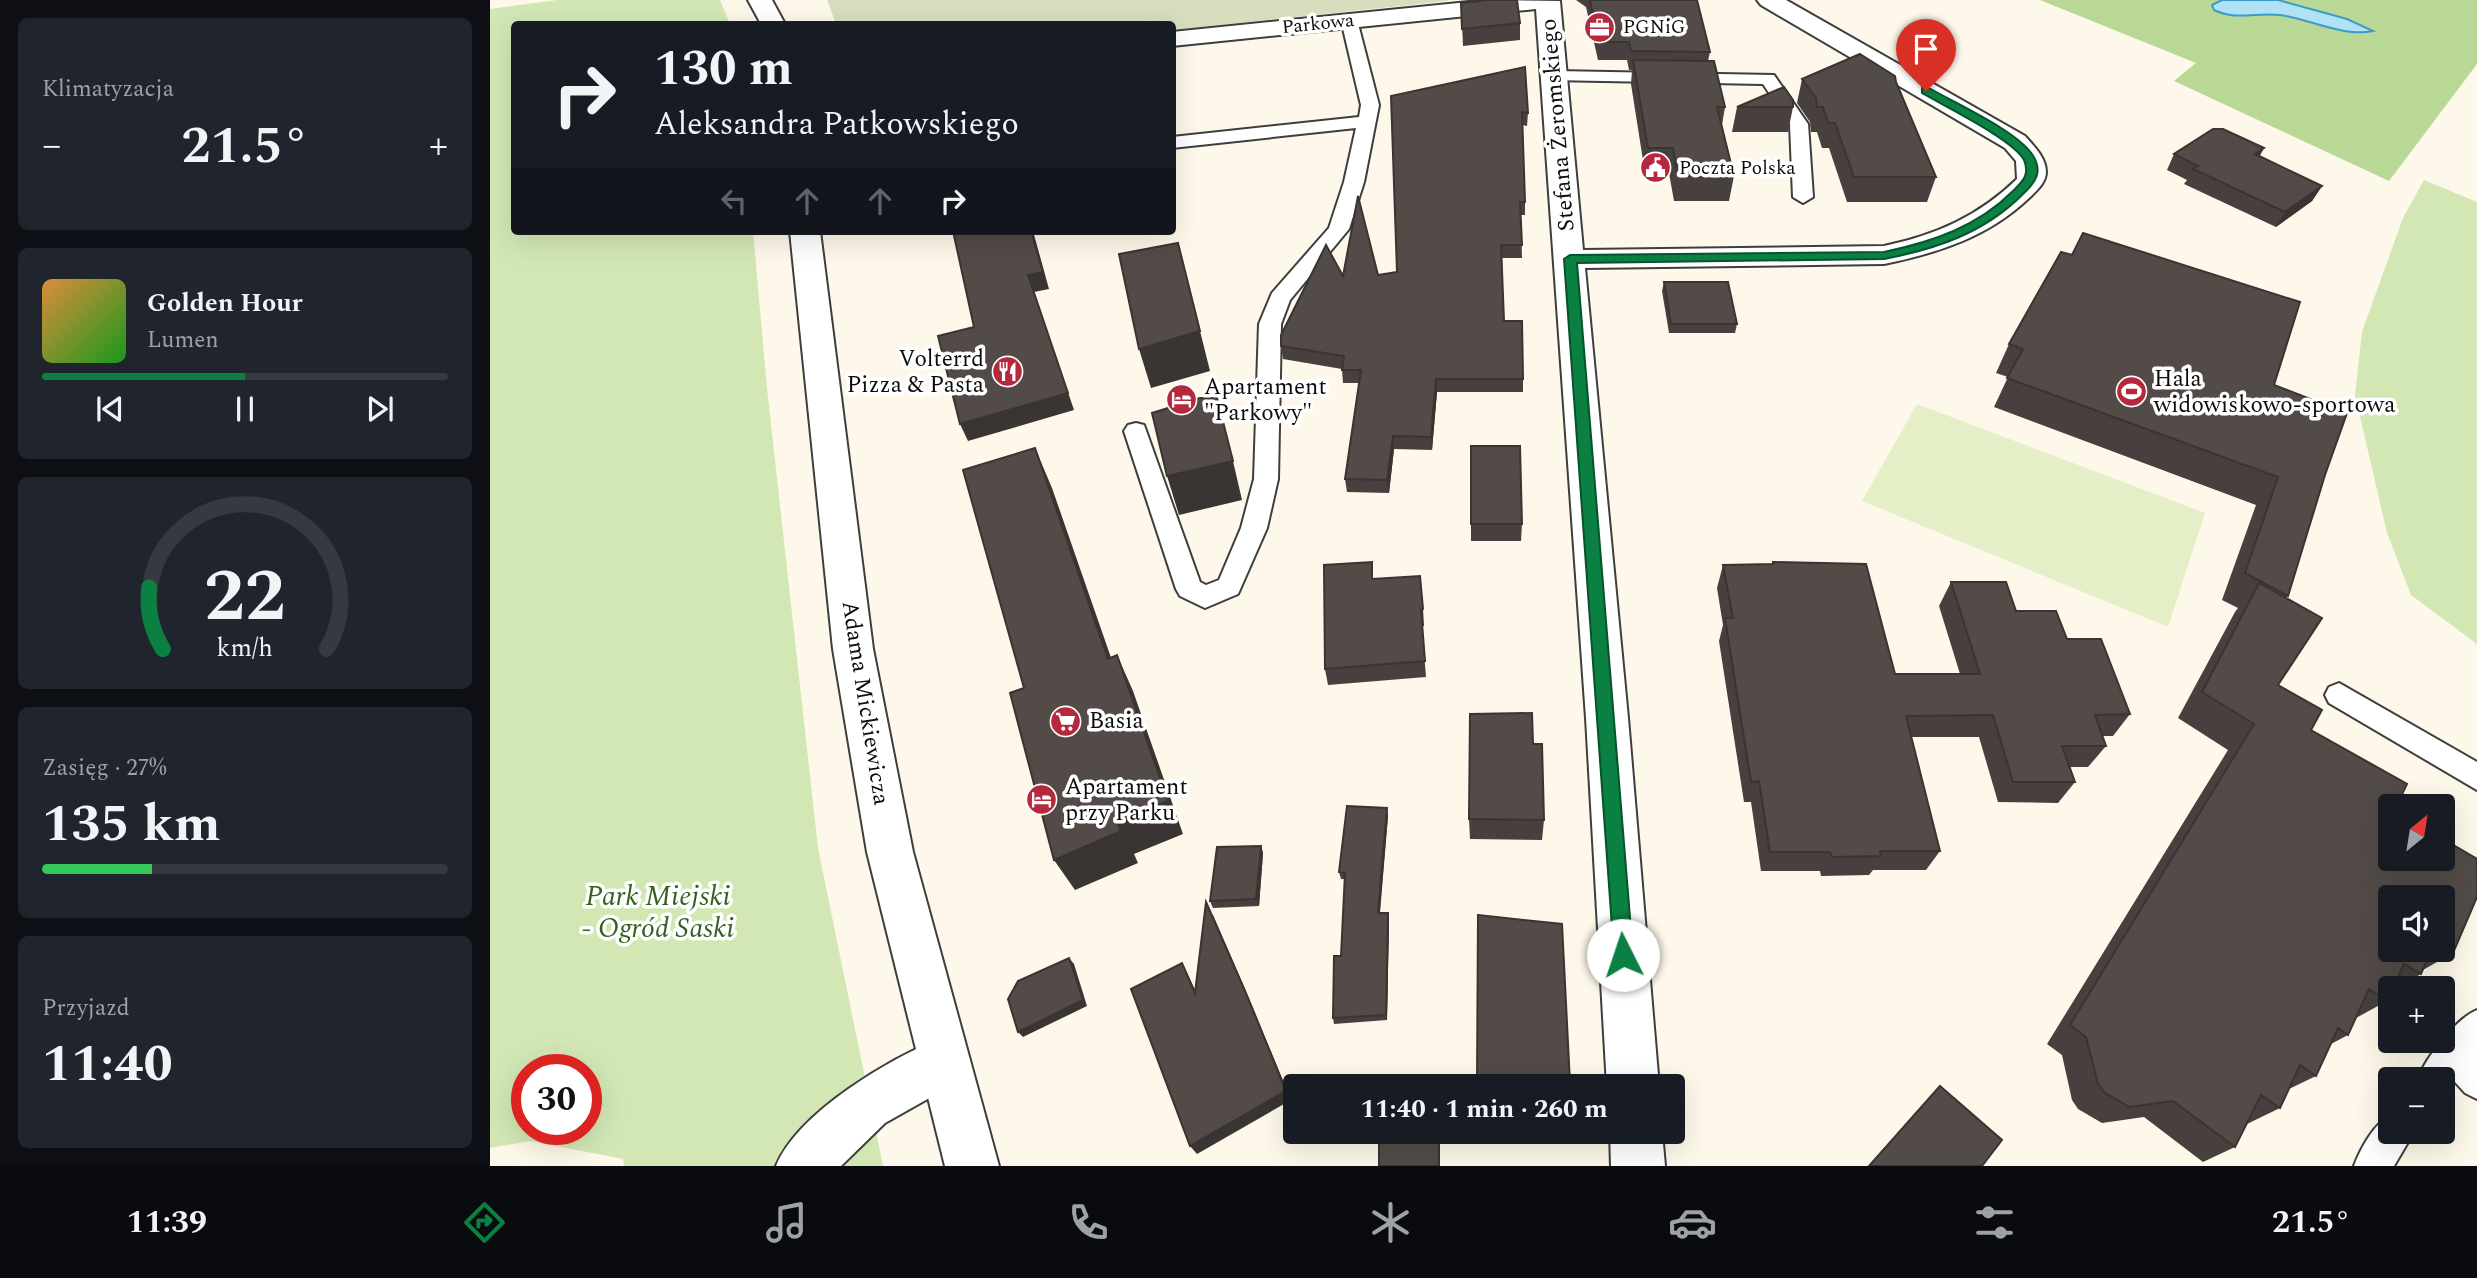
<!DOCTYPE html>
<html lang="pl">
<meta charset="utf-8">
<style>
body{margin:0;font-family:Spectral,serif;background:#20242c;color:#f1f3f6;height:100vh;display:flex;flex-direction:column;font-size:26px;white-space:nowrap}
*{box-sizing:border-box;margin:0}
p{font-size:23px;color:#9ea1a6}
.icon{flex:none;width:38px;height:38px;fill:none;stroke:currentColor;stroke-width:2;stroke-linecap:round;stroke-linejoin:round}
.map{position:relative;flex:1;overflow:hidden}
.side{display:flex;flex-direction:column;gap:18px;padding:18px;background:#0d0f14;width:490px}
.side>*{flex:none}
.banner{position:absolute;left:21px;top:21px;width:665px;height:214px;border-radius:7px;box-shadow:0 7px 28px #0002;background:#171b24;color:#f1f3f6;overflow:hidden}
.needle{width:46px;rotate:30deg}
.buttons{position:absolute;left:1888px;top:794px;display:grid;gap:14px}
.buttons a{display:grid;place-items:center;width:77px;height:77px;border-radius:7px;background:#171b24;box-shadow:0 7px 28px #0002;font-size:35px}
.speed{position:absolute;left:21px;top:1054px;display:flex;gap:14px;font-size:35px;font-weight:700;text-align:center}
.speed>*{display:grid;place-content:center;width:91px;height:91px;border-radius:50%;background:#171b24;box-shadow:0 7px 28px #0002;line-height:1}
.speed .limit{border:10px solid #d22;background:#fff;color:#111}
.pin{position:absolute;display:grid;place-items:center;width:60px;height:60px;color:#fff;margin:-72px -30px;border-radius:50% 50% 50% 0;rotate:-45deg;box-shadow:0 0 7px #0007}
.pin .icon{rotate:45deg}
.me{position:absolute;width:77px;margin:-38px;rotate:356deg;stroke-linejoin:round;filter:drop-shadow(0 0 5px #0008)}
.turn{display:flex;align-items:center;gap:24px;height:147px;padding:0 28px;font-size:32px}
.turn .icon{width:91px;height:91px;stroke-width:2.5}
.turn b{display:block;font-size:49px;line-height:60px}
.lanes{display:flex;align-items:center;height:66px;padding:0 28px;background:#0003;justify-content:center;gap:35px;direction:ltr}
.lanes .off{opacity:.35}
.big{font-size:52px;font-weight:700;line-height:1.1}
.side .card{flex:1;display:flex;flex-direction:column;justify-content:center;gap:10px;min-width:0;padding:0 24px;border-radius:10px;background:#20242c}
.side .dial{align-items:center;gap:0}
.dial svg{height:182px;overflow:visible;fill:none;stroke:#363941;stroke-width:7;stroke-linecap:round;text-anchor:middle}
.dial text{fill:#f1f3f6;stroke:none}
.song{display:flex;align-items:center;gap:21px}
.cover{width:84px;height:84px;border-radius:10px;background:linear-gradient(135deg,hsl(30 70% 55%),hsl(120 70% 35%))}
.played{height:7px;border-radius:4px;background:linear-gradient(90deg,#0b8043 50%,#363941 50%)}
.keys{display:flex;justify-content:space-around;direction:ltr}
.heat{display:flex;justify-content:space-between;align-items:center;font-size:38px;direction:ltr}
.charge{height:10px;border-radius:5px;background:linear-gradient(90deg,#34c759 27%,#363941 0)}
.trip{position:absolute;left:793px;top:1074px;width:402px;height:70px;border-radius:7px;background:#171b24;box-shadow:0 7px 28px #0002;font-weight:700;line-height:70px;text-align:center}
.menu{display:flex;height:112px;justify-content:space-around;align-items:center;background:#090b0e;color:#9ea1a6}
.menu .icon{width:49px;height:49px}
.menu .on{color:#0b8043}
.menu b{font-size:32px;color:#f1f3f6}
main{display:flex;flex:1;min-height:0}
.map>svg:first-child{display:block}
.green{fill:#d3e7b5;fill-rule:evenodd}
.forest{fill:#b9d795}
.cemetery{fill:#d6debd}
.pitch{fill:#e4eec7}
.water{fill:#b1e1f4;stroke:#3a9cc8;stroke-width:2}
.lines{fill:none;stroke-linecap:round;stroke-linejoin:round}
.service-casing{stroke:#3e3e3e;stroke-width:4}
.minor-casing{stroke:#3e3e3e;stroke-width:4}
.tertiary-casing{stroke:#3e3e3e;stroke-width:4}
.service{fill:#fff;fill-rule:evenodd}
.minor{fill:#fff;fill-rule:evenodd}
.tertiary{fill:#fff;fill-rule:evenodd}
.wall{fill:#47403e;fill-rule:evenodd}
.shaded-wall{fill:#3a3432}
.building{fill:#534b48;stroke:#3a3432;stroke-width:2}
.route{fill:#0b8043;stroke:#07532c;stroke-width:2}
.labels{text-anchor:middle;dominant-baseline:central;stroke-width:7;stroke-linejoin:round;paint-order:stroke}
.far-street-label{font-size:19px;fill:#0b0b0b;stroke:#fff}
.far-poi-label{font-size:19px;fill:#0b0b0b;stroke:#fff;text-anchor:start}
.street-label{font-size:23px;fill:#0b0b0b;stroke:#fff}
.poi-label{font-size:23px;fill:#0b0b0b;stroke:#fff;text-anchor:start}
.near-park-label{font-size:28px;font-style:italic;fill:#32601e;stroke:#fff}
</style>
<main>
<section class="side">
<div class="card"><p>Klimatyzacja</p>
<div class="heat"><a>−</a><b class="big">21.5°</b><a>+</a></div>
</div>
<div class="card">
<div class="song"><i class="cover"></i><div><b>Golden Hour</b><p>Lumen</p></div></div>
<div class="played"></div>
<div class="keys"><svg class="icon" aria-label="previous" viewBox="0 0 24 24"><path d="M18 5L8 12l10 7zM5 5v14"/></svg><svg class="icon" aria-label="pause" viewBox="0 0 24 24"><path d="M8 5v14M16 5v14"/></svg><svg class="icon" aria-label="next" viewBox="0 0 24 24"><path d="M6 5l10 7-10 7zM19 5v14"/></svg></div>
</div>
<div class="card dial"><svg viewBox="0 0 100 80">
<path d="M14 69A42 42 0 1 1 86 69"/>
<path d="M14 69A42 42 0 0 1 8 42" stroke="#0b8043"/>
<text x="50" y="56" font-size="32" font-weight="700">22</text>
<text x="50" y="72" font-size="11">km/h</text>
</svg></div>
<div class="card"><p>Zasięg · 27%</p><b class="big">135 km</b><div class="charge"></div></div>
<div class="card"><p>Przyjazd</p><b class="big">11:40</b></div>
</section>
<div class="map">
<svg width="1987" height="1166" viewBox="0 0 1987 1166">
<rect width="100%" height="100%" fill="#fef8ea"/>
<g class="green">
<path d="M67,0H230L240,24H24V231H263L277,388L328,848L393,1166H134L133,1159L40,1141L0,1148V9ZM37,1069H96V1129H37Z"/>
<path d="M1934,180L1987,202V644L1921,595L1897,533L1865,395L1872,332L1913,218Z"/>
</g>
<path class="forest" d="M1550,0H1987V64L1899,181L1684,81L1706,63Z"/>
<path class="cemetery" d="M337,0H957L958,1L683,30L682,24H346Z"/>
<path class="pitch" d="M1427,404L1715,513L1678,627L1372,501Z"/>
<path class="water" d="M1732,0H1788L1857,19L1883,31C1852,37 1820,19 1790,15C1766,12 1747,21 1724,10L1722,5Z"/>
<g class="lines">
<defs>
<g id="service">
<path d="M859,15L867,20L889,105L874,182L859,229L800,300L791,324L788,479L777,528L748,594L715,608L690,596L686,589L634,431L638,425L646,423L654,425L710,582L716,585L729,580L751,528L764,479L769,324L782,293L839,228L854,182L866,128L682,148V137L869,117L871,105L851,20Z"/>
<path d="M1065,71L1284,75L1318,124L1323,197L1313,203L1303,197L1300,124L1273,84L1059,80L1056,76Z"/>
<path d="M1849,683L1987,762V790L1839,703L1835,695L1839,687Z"/>
<path d="M1987,1010V1099L1975,1093L1965,1082L1953,1094V1080H1927C1936,1058 1965,1019 1987,1010Z"/>
<path d="M1900,1116V1132H1924L1904,1166H1864C1870,1150 1884,1123 1900,1116Z"/>
</g>
<g id="minor">
<path d="M998,0L1070,1L1093,250L1394,246C1446,235 1489,216 1527,179L1526,161L1515,148L1271,5L1267,0H1296L1535,136C1544,146 1556,158 1556,172C1556,183 1546,191 1539,198C1498,237 1448,253 1394,264L1095,268L1138,718L1169,1087H1117L1096,718L1046,9L682,46V32Z"/>
<path d="M455,1036L473,1043L480,1061L473,1079L395,1123L351,1166H286C309,1111 401,1058 455,1036Z"/>
<path d="M1120,1132H1172L1175,1166H1121Z"/>
</g>
<g id="tertiary">
<path d="M258,0H282L295,24H271Z"/>
<path d="M300,231H330L383,649L423,852L509,1166H455L377,852L343,649Z"/>
</g>
</defs>
<use href="#service" class="service-casing"/>
<use href="#minor" class="minor-casing"/>
<use href="#tertiary" class="tertiary-casing"/>
<use href="#service" class="service"/>
<use href="#minor" class="minor"/>
<use href="#tertiary" class="tertiary"/>
</g>
<g class="wall">
<path d="M1086,0H1207L1220,52L1218,61L1235,107L1232,125L1244,176L1239,201H1184L1179,173H1155L1141,84L1142,70H1139L1137,60H1108L1096,7Z"/>
<path d="M971,3L1030,23V40L973,46Z"/>
<path d="M1312,79L1406,82L1446,177L1437,202H1357L1339,148H1332L1327,132H1321L1320,122L1307,103Z"/>
<path d="M901,96L1038,113L1037,126L1032,125L1035,202V215H1031L1032,258H1012L1014,321L1033,379V392H947L942,450L904,449L899,493L857,492L855,479L869,383H853L852,369L793,359L791,346L853,276L888,275L907,272Z"/>
<path d="M1247,107H1303L1298,132H1242Z"/>
<path d="M1774,148L1769,157L1832,186L1822,201L1786,227L1694,184L1697,180L1677,170L1684,154Z"/>
<path d="M1593,233L1810,302L1784,385L1857,413L1835,475L1798,596L1796,598L1832,618L1788,685L1832,710L1821,730L1917,784L1906,807H1900V859H1953V839L1987,859V897L1963,953L1933,970L1931,974L1904,989H1900V994L1897,1001L1866,1018L1858,1035L1841,1044L1826,1076L1799,1089L1790,1108L1757,1124L1745,1147L1713,1162L1654,1117L1612,1123L1588,1109L1582,1100L1572,1055L1557,1044L1738,750L1688,718L1745,612L1748,608L1732,600L1766,505L1504,407L1518,377L1506,373L1519,344L1571,252L1582,255ZM1900,898H1953V950H1900Z"/>
<path d="M1174,282L1247,324L1245,333H1179L1172,291Z"/>
<path d="M981,446L1032,524L1031,541H981Z"/>
<path d="M1283,562L1405,674H1470L1449,606L1461,582L1526,611L1577,639L1640,714L1623,736H1612L1616,746L1598,767H1580L1585,782L1568,803L1508,802L1489,737H1421L1450,851L1436,870H1383L1379,875L1331,876L1330,871H1271L1261,802H1254L1229,641L1233,625L1227,588L1233,565H1282Z"/>
<path d="M884,579L934,626H932L936,677L838,685L835,669Z"/>
<path d="M1043,744L1054,820L1052,840L980,839L979,819Z"/>
<path d="M897,808L898,816L890,913L899,920L897,1020L844,1024L843,1018L851,956L855,879H851L849,872Z"/>
<path d="M771,846L773,853L769,906L723,908L720,901Z"/>
<path d="M988,915L1080,1083L1079,1087H987Z"/>
<path d="M1450,1086L1492,1166H1378L1445,1091Z"/>
</g>
<g class="shaded-wall">
<path d="M1774,148L1765,163V154Z"/>
<path d="M1832,186L1822,201L1786,227L1795,212Z"/>
<path d="M541,231H543L559,289L544,292L584,410L478,441L470,424L538,275Z"/>
<path d="M710,331L720,371L661,388L649,349Z"/>
<path d="M946,379L947,392L942,450L941,437Z"/>
<path d="M903,436L904,449L899,493L897,480Z"/>
<path d="M545,448L562,488L634,695L618,659Z"/>
<path d="M743,461L752,500L689,515L677,476Z"/>
<path d="M933,609L934,626H932L931,610Z"/>
<path d="M627,655L643,691L693,834L644,854L648,863L585,890L564,860L627,822Z"/>
<path d="M897,808L898,816L889,919L888,913Z"/>
<path d="M771,846L773,853L769,906L766,899Z"/>
<path d="M898,913L899,920L897,1020L896,1015Z"/>
<path d="M723,915L761,1003L801,1100L707,1154L700,1146Z"/>
<path d="M579,958L584,964L597,1006L533,1037L528,1032Z"/>
<path d="M692,963L698,975L712,1005L705,993Z"/>
</g>
<g class="building">
<path d="M998,0H1027L1030,23L972,29L971,3Z"/>
<path d="M1100,0H1207L1220,52L1141,51L1139,42H1109Z"/>
<path d="M1370,54L1405,76L1406,82L1446,177H1364L1345,123H1338L1333,107H1327L1326,98L1312,79Z"/>
<path d="M1143,60L1224,61L1235,107H1227L1244,176H1188L1183,148H1158Z"/>
<path d="M1035,67L1038,113L1032,112L1035,202H1030L1032,245H1011L1014,321H1032L1033,379H946L941,437L903,436L897,480L855,479L871,370H852L854,356L791,346V335L836,245L853,276L868,196L888,275L907,272L901,96Z"/>
<path d="M1294,87L1303,100V107H1247Z"/>
<path d="M1723,129H1733L1774,148L1765,154L1832,186L1795,212L1703,169L1708,166L1684,154Z"/>
<path d="M463,231H541L553,272L538,275L578,393L470,424L448,336L484,327Z"/>
<path d="M1593,233L1810,302L1784,385L1857,413L1835,475L1798,596L1755,573L1788,477L1517,378L1533,349L1519,344L1571,252L1582,255Z"/>
<path d="M688,243L710,331L649,349L629,254Z"/>
<path d="M1174,282H1238L1247,324H1181Z"/>
<path d="M710,398H727L743,461L677,476L662,413Z"/>
<path d="M981,446H1030L1032,524H981Z"/>
<path d="M545,448L618,659L627,655L678,801L627,822L631,831L564,860L520,693L534,688L473,470Z"/>
<path d="M882,562V579L930,576L933,609L931,610L935,661L835,669L834,565Z"/>
<path d="M1283,562L1376,564L1405,674H1490L1461,582H1516L1526,611H1566L1577,639H1611L1640,714L1605,715L1616,746H1572L1585,782H1523L1503,715L1416,716L1450,851H1390L1391,856L1342,857L1340,852H1280L1269,781L1261,782L1235,618H1243L1233,565L1283,564Z"/>
<path d="M1769,583L1832,618L1788,685L1832,710L1821,730L1917,784L1906,807H1900V859H1953V839L1987,859V897L1963,953L1953,947V898H1900V950H1941L1931,974L1914,964L1903,989H1900V994L1897,1001L1879,989L1858,1035L1848,1028L1826,1076L1810,1065L1790,1108L1771,1095L1745,1147L1683,1101L1639,1107L1614,1092L1608,1084L1596,1037L1580,1025L1764,724L1712,692Z"/>
<path d="M1042,713L1043,744H1052L1054,820L979,819L980,714Z"/>
<path d="M857,806L897,808L888,913H898L896,1015L843,1018L844,956H851L855,873L849,872Z"/>
<path d="M771,846L766,899L720,901L727,847Z"/>
<path d="M716,902L755,991L796,1091L700,1146L641,989L692,963L705,993Z"/>
<path d="M988,915L1072,924L1080,1083H987Z"/>
<path d="M579,958L593,1000L528,1032L518,999L528,981Z"/>
<path d="M1450,1086L1512,1140L1492,1166H1379Z"/>
<rect x="889" y="1132" width="60" height="34"/>
</g>
<path class="route" d="M1432,88H1439C1467,104 1525,130 1542,154C1554,172 1545,183 1532,195C1494,233 1446,249 1394,259L1087,263L1143,955L1141,962L1133,965L1126,962L1124,955L1074,259L1080,255L1394,252C1442,242 1487,227 1523,191C1533,181 1540,175 1534,160C1524,140 1454,106 1432,93Z"/>
<defs>
<symbol id="office-disc" viewBox="-11 -11 22 22"><circle r="9.5" fill="#b6283c" stroke="#fff"/><path d="M-6-3h4V-5.5h4V-3h4V5H-6ZM-1-4.5V-3h2v-1.5ZM-6 0V1H6V0Z" fill="#fff"/></symbol>
<symbol id="civic-disc" viewBox="-11 -11 22 22"><circle r="9.5" fill="#b6283c" stroke="#fff"/><path d="M-.6-6.5H3V-4.5H.6V-3L4-1V1h2V6H-6V1h2V-1L-.6-3ZM-1.2 2.5V6h2.4V2.5Z" fill="#fff"/></symbol>
<symbol id="restaurant-disc" viewBox="-11 -11 22 22"><circle r="9.5" fill="#b6283c" stroke="#fff"/><path d="M-5-6h1v4h1v-4h1v4h1v-4h1v5L-1.5 .5V6h-2V.5L-5-1ZM5-6V6H3V1.5H1.5Q1.5-4 5-6Z" fill="#fff"/></symbol>
<symbol id="stadium-disc" viewBox="-11 -11 22 22"><circle r="9.5" fill="#b6283c" stroke="#fff"/><path d="M0-5a6.5 5 0 1 0 0 10a6.5 5 0 1 0 0-10ZM-3.5-1.8h7v3.6h-7Z" fill="#fff"/></symbol>
<symbol id="hotel-disc" viewBox="-11 -11 22 22"><circle r="9.5" fill="#b6283c" stroke="#fff"/><path d="M-6-4.5h1.5V1H6V5H4.5V3h-9V5H-6ZM-4 0a1.8 1.8 0 1 1 3.6 0ZM.5 0V-2.5h3Q6-2.5 6 0Z" fill="#fff"/></symbol>
<symbol id="supermarket-disc" viewBox="-11 -11 22 22"><circle r="9.5" fill="#b6283c" stroke="#fff"/><path d="M-6-5.5h2.5l.6 2H6L4.5 2H-2.5L-4.4-4H-6ZM-1.5 3.2a1.3 1.3 0 1 0 .1 0ZM3 3.2a1.3 1.3 0 1 0 .1 0Z" fill="#fff"/></symbol>
</defs>
<g fill-rule="evenodd">
<use href="#office-disc" x="1092" y="10" width="35" height="35"/>
<use href="#civic-disc" x="1148" y="150" width="35" height="35"/>
<use href="#restaurant-disc" x="500" y="354" width="35" height="35"/>
<use href="#stadium-disc" x="1624" y="374" width="35" height="35"/>
<use href="#hotel-disc" x="674" y="382" width="35" height="35"/>
<use href="#supermarket-disc" x="558" y="704" width="35" height="35"/>
<use href="#hotel-disc" x="534" y="782" width="35" height="35"/>
</g>
<g class="labels">
<g class="far-street-label">
<text transform="translate(828 24) rotate(-6)">Parkowa</text>
</g>
<g class="far-poi-label">
<text x="1133" y="27">PGNiG</text>
<text x="1189" y="168">Poczta Polska</text>
</g>
<g class="street-label">
<text transform="translate(1068 125) rotate(-95)">Stefana Żeromskiego</text>
<text transform="translate(375 703) rotate(81)">Adama Mickiewicza</text>
</g>
<g class="poi-label">
<text x="494" y="359" text-anchor="end">Volterrd<tspan x="494" dy="26">Pizza &amp; Pasta</tspan></text>
<text x="1664" y="379">Hala<tspan x="1664" dy="26">widowiskowo-sportowa</tspan></text>
<text x="714" y="387">Apartament<tspan x="714" dy="26">"Parkowy"</tspan></text>
<text x="599" y="721">Basia</text>
<text x="575" y="787">Apartament<tspan x="575" dy="26">przy Parku</tspan></text>
</g>
<g class="near-park-label">
<text x="168" y="896">Park Miejski<tspan x="168" dy="32">- Ogród Saski</tspan></text>
</g>
</g>
</svg>
<div class="buttons">
<a><svg class="needle" viewBox="-14 -14 28 28"><path d="M0-13l5 13h-10z" fill="#e53935"/><path d="M0 13l5-13h-10z" fill="#9ea1a6"/></svg></a>
<a><svg class="icon" aria-label="sound" viewBox="0 0 24 24"><path d="M4 9h4l5-4v14l-5-4H4zM17 9q2 3 0 6"/></svg></a>
<a>+</a>
<a>−</a>
</div>
<div class="speed"><div class="limit">30</div></div>
<div class="pin" style="left:1436px;top:91px;background:#d93025"><svg class="icon" aria-label="arrive" viewBox="0 0 24 24"><path d="M6 21V4h12l-3 4 3 4H6"/></svg></div>
<svg class="me" style="left:1133px;top:955px" viewBox="-20 -20 40 40"><circle r="19" fill="#fff"/><path d="M0-13L10 11 0 6-10 11z" fill="#0b8043"/></svg>
<div class="trip">11:40 · 1 min · 260 m</div>
<div class="banner">
<div class="turn"><svg class="icon" aria-label="right" viewBox="0 0 24 24"><path d="M7 20v-9h11M14 6l5 5-5 5"/></svg><div><b>130 m</b>Aleksandra Patkowskiego</div></div>
<div class="lanes"><svg class="icon off" aria-label="left" viewBox="0 0 24 24"><path d="M17 20v-9H6M10 6l-5 5 5 5"/></svg><svg class="icon off" aria-label="ahead" viewBox="0 0 24 24"><path d="M12 20V5M6 11l6-6 6 6"/></svg><svg class="icon off" aria-label="ahead" viewBox="0 0 24 24"><path d="M12 20V5M6 11l6-6 6 6"/></svg><svg class="icon" aria-label="right" viewBox="0 0 24 24"><path d="M7 20v-9h11M14 6l5 5-5 5"/></svg></div>
</div>
</div>
</main>
<nav class="menu">
<b>11:39</b>
<svg class="icon on" aria-label="directions" viewBox="0 0 24 24"><path d="M12 3l9 9-9 9-9-9zM9 14v-3h6M13 9l2 2-2 2"/></svg>
<svg class="icon" aria-label="music" viewBox="0 0 24 24"><path d="M9 18V5l10-2v13"/><circle cx="6" cy="18" r="3"/><circle cx="16" cy="16" r="3"/></svg>
<svg class="icon" aria-label="phone" viewBox="0 0 24 24"><path d="M5 4h4l2 5-3 2q2 4 5 5l2-3 5 2v4C11 20 4 13 5 4z"/></svg>
<svg class="icon" aria-label="climate" viewBox="0 0 24 24"><path d="M12 3v18M4 7l16 10M4 17L20 7"/></svg>
<svg class="icon" aria-label="car" viewBox="0 0 24 24"><path d="M5 17H2v-5l4-1 3-4h7l3 4 3 1v5h-3M9 17h6M6 11h13"/><circle cx="7" cy="17" r="2"/><circle cx="17" cy="17" r="2"/></svg>
<svg class="icon" aria-label="filters" viewBox="0 0 24 24"><path d="M4 7h16M4 17h16"/><circle cx="9" cy="7" r="2"/><circle cx="15" cy="17" r="2"/></svg>
<b>21.5°</b>
</nav>
